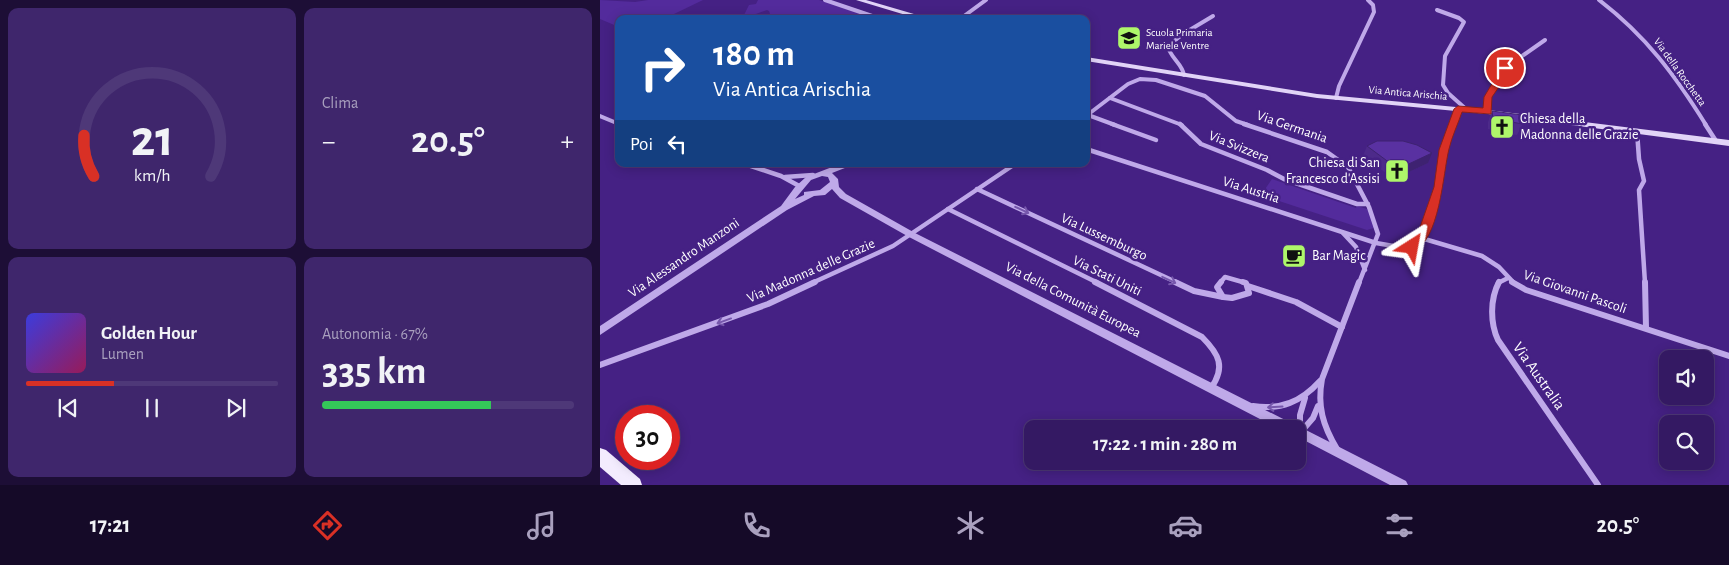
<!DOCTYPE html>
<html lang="it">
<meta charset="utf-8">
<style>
body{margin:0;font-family:"Alegreya Sans",sans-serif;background:#3f266c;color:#f1f3f6;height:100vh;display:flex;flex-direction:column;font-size:19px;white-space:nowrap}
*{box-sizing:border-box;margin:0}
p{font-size:16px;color:#a9a0be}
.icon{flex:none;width:28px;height:28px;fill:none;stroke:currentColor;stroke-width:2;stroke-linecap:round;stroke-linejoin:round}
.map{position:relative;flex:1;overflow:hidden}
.details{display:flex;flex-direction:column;gap:8px;padding:8px;background:#1d0e36;width:600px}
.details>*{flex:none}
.top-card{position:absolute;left:15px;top:15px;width:475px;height:152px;border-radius:10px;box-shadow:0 2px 12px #0003,0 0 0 1px #4e3878;background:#1a4fa0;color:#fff;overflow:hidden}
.buttons{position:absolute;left:1059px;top:350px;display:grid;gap:10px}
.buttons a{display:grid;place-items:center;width:55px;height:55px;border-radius:10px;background:#341963;box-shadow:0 2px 12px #0003,0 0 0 1px #4e3878;font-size:25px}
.speed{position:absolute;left:15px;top:405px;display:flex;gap:10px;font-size:25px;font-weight:700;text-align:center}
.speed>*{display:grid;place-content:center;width:65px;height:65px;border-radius:50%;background:#341963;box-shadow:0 2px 12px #0003,0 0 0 1px #4e3878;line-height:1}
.speed .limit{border:8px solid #d22;background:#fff;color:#111}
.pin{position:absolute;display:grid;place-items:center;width:42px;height:42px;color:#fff;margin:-21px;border:2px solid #fff;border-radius:50%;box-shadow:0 1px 5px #0007}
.me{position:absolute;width:55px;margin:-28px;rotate:34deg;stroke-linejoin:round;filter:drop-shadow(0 0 4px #0008)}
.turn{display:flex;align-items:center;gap:18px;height:105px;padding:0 15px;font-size:22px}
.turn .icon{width:65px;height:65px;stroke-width:2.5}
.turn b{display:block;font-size:35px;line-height:42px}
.then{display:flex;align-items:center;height:48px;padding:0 15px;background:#0003;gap:10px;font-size:19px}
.big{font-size:38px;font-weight:700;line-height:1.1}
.details .tile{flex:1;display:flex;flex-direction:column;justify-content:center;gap:8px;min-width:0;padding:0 18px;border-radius:10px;background:#3f266c}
.details .dial{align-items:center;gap:0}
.dial svg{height:130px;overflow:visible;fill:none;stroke:#4e3878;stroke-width:7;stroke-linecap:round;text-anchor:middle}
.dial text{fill:#f1f3f6;stroke:none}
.song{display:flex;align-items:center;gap:15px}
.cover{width:60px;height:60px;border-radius:8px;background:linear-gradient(135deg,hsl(240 70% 55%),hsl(330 70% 35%))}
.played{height:5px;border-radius:2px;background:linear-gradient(90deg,#d93025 35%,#4e3878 35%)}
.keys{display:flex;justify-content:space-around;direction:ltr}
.heat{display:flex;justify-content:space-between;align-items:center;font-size:28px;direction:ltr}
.charge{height:8px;border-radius:4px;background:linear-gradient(90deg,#34c759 67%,#4e3878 0)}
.details .tiles{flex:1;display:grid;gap:8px;grid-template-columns:repeat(2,1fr)}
.trip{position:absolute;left:424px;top:420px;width:282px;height:50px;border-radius:10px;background:#341963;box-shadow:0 2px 12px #0003,0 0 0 1px #4e3878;font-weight:700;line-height:50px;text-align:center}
.menu{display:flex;height:80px;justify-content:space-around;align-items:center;background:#150a28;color:#a9a0be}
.menu .icon{width:35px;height:35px}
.menu .on{color:#d93025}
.menu b{font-size:22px;color:#f1f3f6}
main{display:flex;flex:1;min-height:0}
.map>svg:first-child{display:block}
.green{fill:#532b9c}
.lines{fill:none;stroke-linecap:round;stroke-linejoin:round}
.minor-far2{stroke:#bfa9e9;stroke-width:4}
.minor-far1{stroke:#bfa9e9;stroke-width:4.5}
.minor{stroke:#bfa9e9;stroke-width:6}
.tertiary{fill:#bfa9e9;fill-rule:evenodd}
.secondary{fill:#e1d4f7;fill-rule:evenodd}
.primary{fill:#f3ecfe;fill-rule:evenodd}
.wall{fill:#4d2a8a}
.shaded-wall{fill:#3e2271}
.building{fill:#5931a1;stroke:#3e2271}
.oneway{stroke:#7657ac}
.route{fill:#d93025;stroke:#8d1f18}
.labels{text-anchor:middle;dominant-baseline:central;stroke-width:5;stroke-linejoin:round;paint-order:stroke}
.far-poi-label{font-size:11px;fill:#fff;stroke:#452184;text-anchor:start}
.far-street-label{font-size:11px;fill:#fff;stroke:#452184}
.poi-label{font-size:14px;fill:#fff;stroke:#452184;text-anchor:start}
.street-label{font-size:14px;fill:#fff;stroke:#452184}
.near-street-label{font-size:16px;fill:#fff;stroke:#452184}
</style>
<main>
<section class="details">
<div class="tiles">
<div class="tile dial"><svg viewBox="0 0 100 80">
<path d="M14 69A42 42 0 1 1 86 69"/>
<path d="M14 69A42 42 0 0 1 8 44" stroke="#d93025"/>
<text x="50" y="56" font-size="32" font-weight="700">21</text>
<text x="50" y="72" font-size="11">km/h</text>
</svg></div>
<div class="tile"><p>Clima</p>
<div class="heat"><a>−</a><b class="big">20.5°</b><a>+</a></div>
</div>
<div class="tile">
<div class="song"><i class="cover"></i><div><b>Golden Hour</b><p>Lumen</p></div></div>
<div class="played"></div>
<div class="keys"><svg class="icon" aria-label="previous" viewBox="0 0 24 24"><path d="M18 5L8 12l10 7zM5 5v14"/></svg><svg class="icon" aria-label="pause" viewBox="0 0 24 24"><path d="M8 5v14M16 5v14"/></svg><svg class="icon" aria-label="next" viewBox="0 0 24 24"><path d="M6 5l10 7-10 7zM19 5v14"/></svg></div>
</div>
<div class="tile"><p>Autonomia · 67%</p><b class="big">335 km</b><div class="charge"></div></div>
</div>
</section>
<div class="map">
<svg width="1129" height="485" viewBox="0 0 1129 485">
<rect width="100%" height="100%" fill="#452184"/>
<g class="green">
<path d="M0,0L35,2L48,0H103L74,14L87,19H19V27L0,19Z"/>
<path d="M158,0H219L277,19H162L170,14L169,11L167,10L142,19L149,5L156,4Z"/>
<path d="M672,179L756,208L757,206L767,209L777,227L767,230L661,195Z"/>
</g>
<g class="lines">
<g class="minor-far2">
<path d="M225,0L281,19"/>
<path d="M999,0C1046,36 1075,75 1106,125"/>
<path d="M837,10L859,18L864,22L845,56L843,85L848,93L867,110"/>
<path d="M360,19L386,0"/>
<path d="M584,75C582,63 570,58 568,46L583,34L613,16"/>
<path d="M510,98L582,125"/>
<path d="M736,98L739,86L774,12L773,5L768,0"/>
<path d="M888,112V97L901,78L905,68L945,40"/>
<path d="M488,115L515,125"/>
<path d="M0,116L19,124"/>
<path d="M486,116L528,84L540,79L556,80L605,96L636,121L648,125"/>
<path d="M853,125L858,109"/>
</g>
<g class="minor-far1">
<path d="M512,124L556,140"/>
<path d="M580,124L601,144L667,170L684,179L757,204H768"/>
<path d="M644,124L727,152L748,167L769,207L778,234L759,283"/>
<path d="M1105,124L1116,141"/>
<path d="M1037,131L1039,159L1044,181L1039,190L1045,283"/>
<path d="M486,149L776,243L805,248L812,247L821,238L839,187L841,159L853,124"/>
<path d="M145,164L181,176L201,187"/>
<path d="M185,177L213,175"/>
<path d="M377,189L578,283"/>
<path d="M348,209L498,283"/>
<path d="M743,233L756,247L765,270"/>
<path d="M821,238L882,256L899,267L914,283"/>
<path d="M212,283L293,246L415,164"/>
<path d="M620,283L625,277L646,283"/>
<path d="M898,283L908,278"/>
</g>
<g class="minor">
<path d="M495,282L602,337C619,354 626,367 611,388"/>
<path d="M575,282L594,291L623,297"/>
<path d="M621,282L617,287L623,297L632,298L649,293L646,283L643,282"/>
<path d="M899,282C890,299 890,323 898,340L998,485"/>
<path d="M912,282L926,290L1129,356"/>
<path d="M1045,282L1046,328"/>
<path d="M648,286L696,302L742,327"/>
<path d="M0,365L168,304L215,282"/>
<path d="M653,406C681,410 701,402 720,381"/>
<path d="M700,433V415L705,398"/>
<path d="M700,433L713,418L718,406"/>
<path d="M737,449C723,426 717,406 722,379L759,282"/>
</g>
<path class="tertiary" d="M240,164H251L250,166L232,173L238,179L239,187L246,194L315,233L695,425L696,428H702L806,481L808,485H790L698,437V429H679L309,237L240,198L232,189L225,195L214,196L187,210L0,335V326L181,206L195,187L206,177ZM222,176L228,177L230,182L220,190L204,192V195L195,199L211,180Z"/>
<g class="secondary">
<path d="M256,0H266L331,19H319Z"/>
<path d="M486,57L717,94L888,110L1129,140V146L888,114L717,98L486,61Z"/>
</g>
<path class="primary" d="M0,448L6,450L40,479L42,485H21L0,467Z"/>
</g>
<g class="wall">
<path d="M892,111L923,124L917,135L888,129V122Z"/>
<path d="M767,146L828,163L794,179L763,156Z"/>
</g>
<path class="shaded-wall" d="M832,153L828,163L794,179L798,169Z"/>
<g class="building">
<path d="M892,111L922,115L923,124L893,119Z"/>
<path d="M777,141H803L817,145L832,153L798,169L767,146Z"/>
</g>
<defs><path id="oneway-shaft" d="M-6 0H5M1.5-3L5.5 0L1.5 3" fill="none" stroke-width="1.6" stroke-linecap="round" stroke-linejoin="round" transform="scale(1.25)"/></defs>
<g class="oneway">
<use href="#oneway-shaft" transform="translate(422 210) rotate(25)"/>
<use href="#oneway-shaft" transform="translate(569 280) rotate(25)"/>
<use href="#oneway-shaft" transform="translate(124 321) rotate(160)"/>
<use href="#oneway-shaft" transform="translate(675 407) rotate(177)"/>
</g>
<path class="route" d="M902,67L909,68L905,78L892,97L891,114L862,112C858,124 852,136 849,149C843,172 840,243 812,251L808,250L807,247L819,230L834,187L839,150L854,109L858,106L883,108L884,97Z"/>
<defs>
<symbol id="school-square" viewBox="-11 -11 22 22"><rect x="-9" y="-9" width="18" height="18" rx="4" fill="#aef66a" stroke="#452184"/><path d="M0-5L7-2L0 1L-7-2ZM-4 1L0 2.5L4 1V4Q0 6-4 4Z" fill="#111"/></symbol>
<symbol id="church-square" viewBox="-11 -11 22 22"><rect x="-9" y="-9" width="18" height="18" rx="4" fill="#aef66a" stroke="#452184"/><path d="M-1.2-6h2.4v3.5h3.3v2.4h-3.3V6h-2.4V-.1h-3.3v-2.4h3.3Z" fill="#111"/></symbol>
<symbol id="cafe-square" viewBox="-11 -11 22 22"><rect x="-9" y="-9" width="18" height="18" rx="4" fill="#aef66a" stroke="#452184"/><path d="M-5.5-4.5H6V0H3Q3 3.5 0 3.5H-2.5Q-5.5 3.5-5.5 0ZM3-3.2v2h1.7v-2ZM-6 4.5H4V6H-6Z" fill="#111"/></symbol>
</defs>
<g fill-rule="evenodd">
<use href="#school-square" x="515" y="24" width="28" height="28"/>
<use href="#church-square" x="888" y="113" width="28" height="28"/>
<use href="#church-square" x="783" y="157" width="28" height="28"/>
<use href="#cafe-square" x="680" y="242" width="28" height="28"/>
</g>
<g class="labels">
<g class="far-poi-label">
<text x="546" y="32">Scuola Primaria<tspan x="546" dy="13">Mariele Ventre</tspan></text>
</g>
<g class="far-street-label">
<text transform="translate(1080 72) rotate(54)">Via della Rocchetta</text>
<text transform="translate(808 93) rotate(5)">Via Antica Arischia</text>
</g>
<g class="poi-label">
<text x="920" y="119">Chiesa della<tspan x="920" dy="16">Madonna delle Grazie</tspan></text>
<text x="780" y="163" text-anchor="end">Chiesa di San<tspan x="780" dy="16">Francesco d'Assisi</tspan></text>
<text x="712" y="256">Bar Magic</text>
</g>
<g class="street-label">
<text transform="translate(692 127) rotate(19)">Via Germania</text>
<text transform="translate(639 147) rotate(22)">Via Svizzera</text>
<text transform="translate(651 190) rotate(18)">Via Austria</text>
<text transform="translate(504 237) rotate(25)">Via Lussemburgo</text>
<text transform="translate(84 258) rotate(-34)">Via Alessandro Manzoni</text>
<text transform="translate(211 271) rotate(-24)">Via Madonna delle Grazie</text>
<text transform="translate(507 276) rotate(26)">Via Stati Uniti</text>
<text transform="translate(975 292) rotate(19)">Via Giovanni Pascoli</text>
<text transform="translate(473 300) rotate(27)">Via della Comunità Europea</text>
</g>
<g class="near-street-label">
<text transform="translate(939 376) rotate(55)">Via Australia</text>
</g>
</g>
</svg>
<div class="buttons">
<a><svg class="icon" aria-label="sound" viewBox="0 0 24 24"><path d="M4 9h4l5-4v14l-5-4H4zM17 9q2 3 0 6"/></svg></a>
<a><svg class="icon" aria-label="search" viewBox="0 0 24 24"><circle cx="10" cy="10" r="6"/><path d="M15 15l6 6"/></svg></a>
</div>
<div class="speed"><div class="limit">30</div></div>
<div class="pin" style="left:905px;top:68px;background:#d93025"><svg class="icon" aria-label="arrive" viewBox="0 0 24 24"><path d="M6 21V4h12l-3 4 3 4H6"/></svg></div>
<svg class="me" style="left:812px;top:247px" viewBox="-20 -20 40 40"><path d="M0-17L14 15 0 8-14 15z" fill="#d93025" stroke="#fff" stroke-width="4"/></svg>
<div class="trip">17:22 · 1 min · 280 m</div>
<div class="top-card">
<div class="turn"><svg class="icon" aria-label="right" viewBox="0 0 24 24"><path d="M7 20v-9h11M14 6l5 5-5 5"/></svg><div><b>180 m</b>Via Antica Arischia</div></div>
<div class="then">Poi<svg class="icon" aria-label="left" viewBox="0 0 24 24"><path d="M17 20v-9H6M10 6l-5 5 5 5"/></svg></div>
</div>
</div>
</main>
<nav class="menu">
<b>17:21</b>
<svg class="icon on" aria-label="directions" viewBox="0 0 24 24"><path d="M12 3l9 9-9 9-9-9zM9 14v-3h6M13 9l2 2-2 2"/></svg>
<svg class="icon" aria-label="music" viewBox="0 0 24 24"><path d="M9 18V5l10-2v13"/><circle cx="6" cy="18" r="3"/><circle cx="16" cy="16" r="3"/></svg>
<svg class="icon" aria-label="phone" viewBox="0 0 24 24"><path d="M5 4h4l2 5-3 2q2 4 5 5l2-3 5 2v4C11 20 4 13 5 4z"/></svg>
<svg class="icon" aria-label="climate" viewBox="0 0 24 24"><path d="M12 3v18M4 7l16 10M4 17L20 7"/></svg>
<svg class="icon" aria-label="car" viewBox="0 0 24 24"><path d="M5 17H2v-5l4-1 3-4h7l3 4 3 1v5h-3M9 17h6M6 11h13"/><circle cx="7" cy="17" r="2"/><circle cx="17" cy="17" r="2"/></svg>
<svg class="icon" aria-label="filters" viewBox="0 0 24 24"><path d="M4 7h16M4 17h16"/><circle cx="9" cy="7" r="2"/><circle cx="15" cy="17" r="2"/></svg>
<b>20.5°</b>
</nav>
